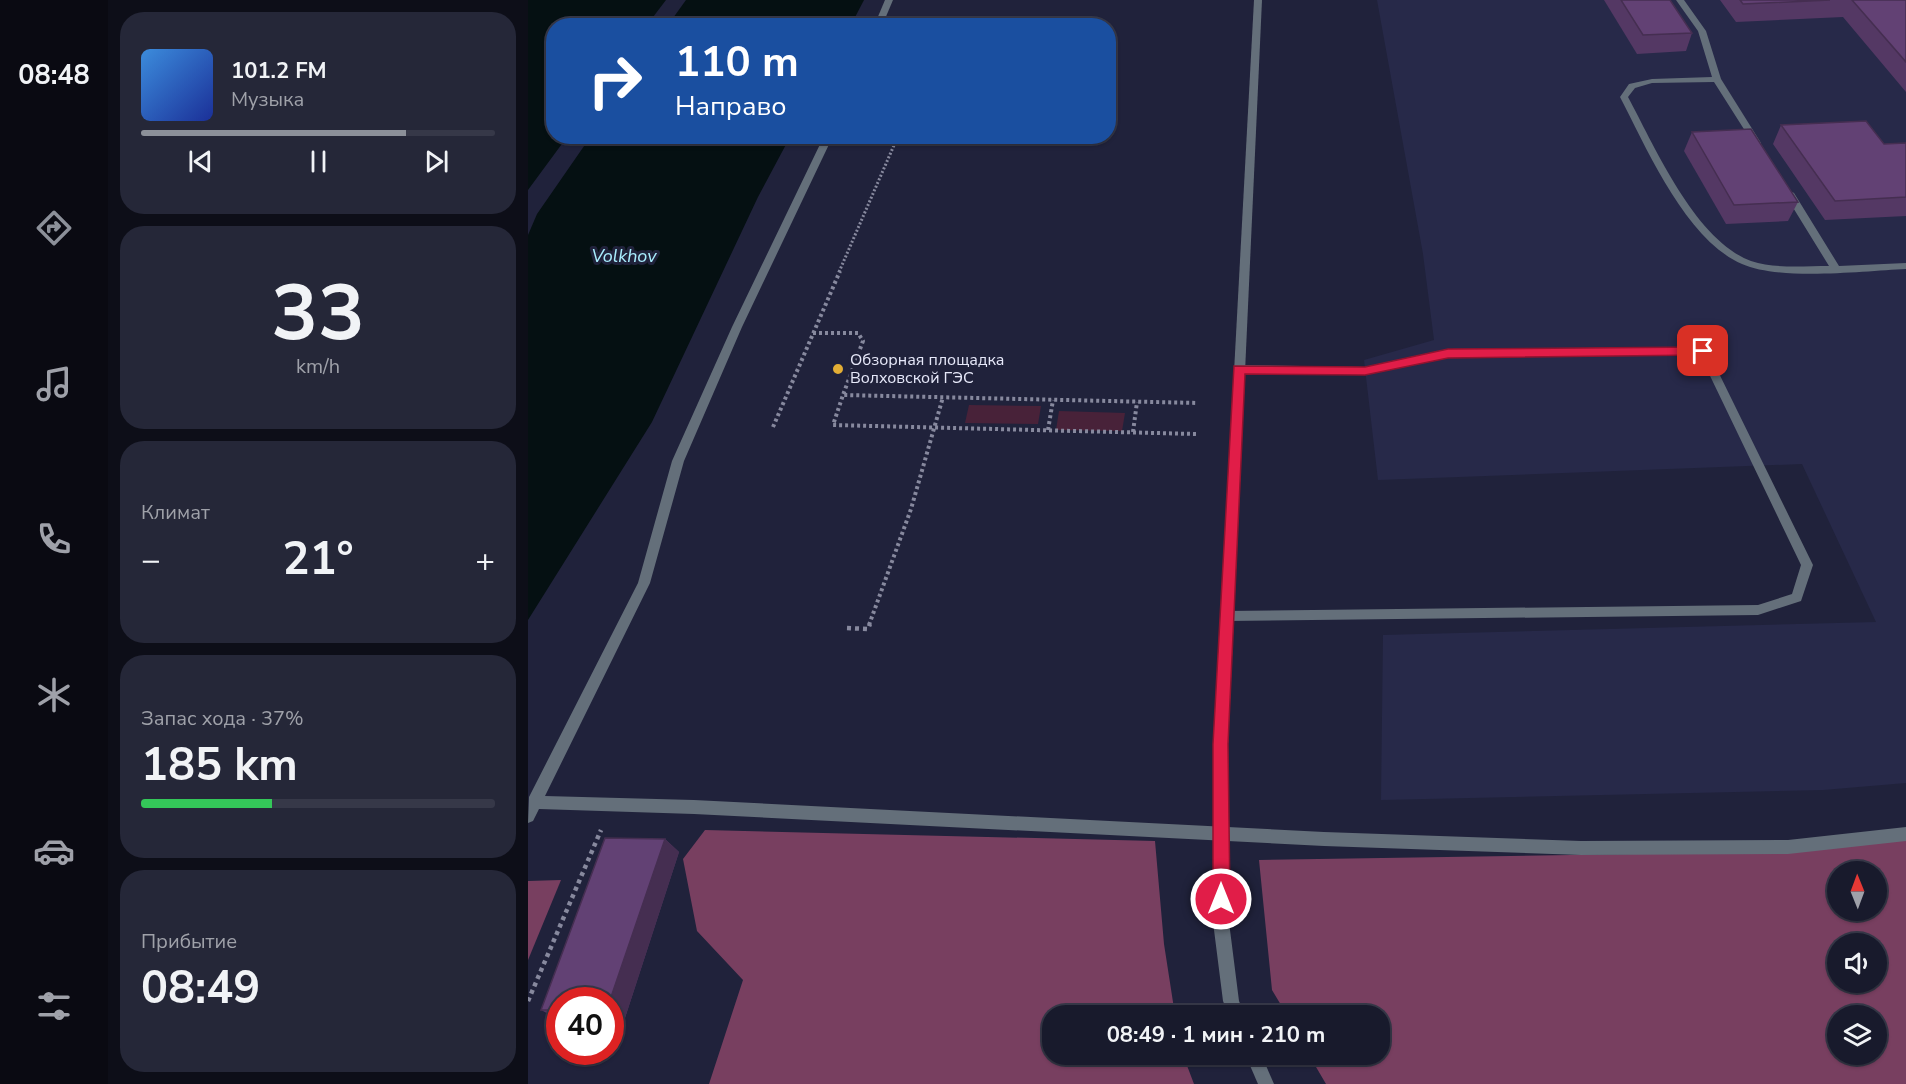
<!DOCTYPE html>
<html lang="ru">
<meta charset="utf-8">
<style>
body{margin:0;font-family:"Nunito Sans",sans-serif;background:#252738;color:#f1f3f6;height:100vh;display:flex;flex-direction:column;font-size:22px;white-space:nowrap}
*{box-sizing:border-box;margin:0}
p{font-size:20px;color:#9fa1a9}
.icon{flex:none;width:33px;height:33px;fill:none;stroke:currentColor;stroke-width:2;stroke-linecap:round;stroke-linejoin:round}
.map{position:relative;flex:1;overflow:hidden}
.sheet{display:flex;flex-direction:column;gap:12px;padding:12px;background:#0d0e18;width:420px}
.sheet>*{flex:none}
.top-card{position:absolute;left:18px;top:18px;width:570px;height:126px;border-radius:24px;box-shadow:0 2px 4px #0004,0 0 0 2px #363848;background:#1a4fa0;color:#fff;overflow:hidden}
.needle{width:39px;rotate:359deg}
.controls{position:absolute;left:1299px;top:861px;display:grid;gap:12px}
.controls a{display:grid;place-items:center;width:60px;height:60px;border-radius:50%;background:#181a2c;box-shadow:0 2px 4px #0004,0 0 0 2px #363848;font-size:30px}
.speed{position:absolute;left:18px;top:987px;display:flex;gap:12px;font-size:30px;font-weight:700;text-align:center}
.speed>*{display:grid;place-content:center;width:78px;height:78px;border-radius:50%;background:#181a2c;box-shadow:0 2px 4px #0004,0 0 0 2px #363848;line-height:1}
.speed .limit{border:9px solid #d22;background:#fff;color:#111}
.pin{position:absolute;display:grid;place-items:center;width:51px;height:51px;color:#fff;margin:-26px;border-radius:12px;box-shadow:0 3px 9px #0006}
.me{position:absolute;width:66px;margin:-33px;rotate:0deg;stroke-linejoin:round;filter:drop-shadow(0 0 4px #0008)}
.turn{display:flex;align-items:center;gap:21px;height:126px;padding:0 30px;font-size:27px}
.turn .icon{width:78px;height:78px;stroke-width:2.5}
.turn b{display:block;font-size:42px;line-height:51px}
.big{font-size:45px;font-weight:700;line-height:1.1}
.sheet .widget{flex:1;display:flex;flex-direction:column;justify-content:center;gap:9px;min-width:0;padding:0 21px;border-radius:24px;background:#252738}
.sheet .dial{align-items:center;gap:0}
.dial b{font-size:78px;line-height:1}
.song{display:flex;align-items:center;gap:18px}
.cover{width:72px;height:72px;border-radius:9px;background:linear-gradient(135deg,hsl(210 70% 55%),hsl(230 70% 35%))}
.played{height:6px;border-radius:3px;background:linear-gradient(90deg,#8c9099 75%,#363848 75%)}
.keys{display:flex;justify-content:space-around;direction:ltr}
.heat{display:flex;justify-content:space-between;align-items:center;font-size:33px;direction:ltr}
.charge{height:9px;border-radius:4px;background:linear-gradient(90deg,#34c759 37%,#363848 0)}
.trip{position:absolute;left:514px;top:1005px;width:348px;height:60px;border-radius:24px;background:#181a2c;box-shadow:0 2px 4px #0004,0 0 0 2px #363848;font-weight:700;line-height:60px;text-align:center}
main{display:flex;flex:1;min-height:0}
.tabs{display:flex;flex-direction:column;width:108px;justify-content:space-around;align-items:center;background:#0a0a12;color:#9fa1a9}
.tabs .icon{width:42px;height:42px}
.tabs .on{color:#8c9099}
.tabs b{font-size:27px;color:#f1f3f6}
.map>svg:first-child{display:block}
.built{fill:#272949}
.green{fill:#482239}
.forest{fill:#783f60;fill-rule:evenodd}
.water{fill:#051012}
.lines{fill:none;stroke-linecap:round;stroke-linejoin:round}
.path-far2{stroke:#87899e;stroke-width:3;stroke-dasharray:2 2;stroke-linecap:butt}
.path-far1{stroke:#87899e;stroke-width:4;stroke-dasharray:3 3;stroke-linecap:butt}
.path{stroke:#87899e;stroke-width:4.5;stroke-dasharray:4 4;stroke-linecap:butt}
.service{fill:#646f7a;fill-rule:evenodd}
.tertiary{fill:#646f7a;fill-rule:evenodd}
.tertiary-bridge{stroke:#646f7a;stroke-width:14}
.wall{fill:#543864}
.shaded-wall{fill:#452e51}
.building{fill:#624174;stroke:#452e51;stroke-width:1.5}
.route{fill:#e11d48;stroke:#92132f;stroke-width:1.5}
.poi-dot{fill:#e3ae35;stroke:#20223b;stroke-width:2}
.labels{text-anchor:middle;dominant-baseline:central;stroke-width:6;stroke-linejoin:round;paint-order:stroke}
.poi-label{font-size:16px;fill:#e6e8f9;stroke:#20223b;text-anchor:start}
.water-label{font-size:18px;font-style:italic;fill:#a9eeff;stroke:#20223b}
</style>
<main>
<nav class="tabs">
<b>08:48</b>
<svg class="icon on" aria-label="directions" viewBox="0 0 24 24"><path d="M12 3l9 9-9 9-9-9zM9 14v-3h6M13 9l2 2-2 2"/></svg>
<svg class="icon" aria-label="music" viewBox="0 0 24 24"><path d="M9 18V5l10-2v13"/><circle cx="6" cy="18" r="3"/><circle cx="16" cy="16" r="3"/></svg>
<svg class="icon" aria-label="phone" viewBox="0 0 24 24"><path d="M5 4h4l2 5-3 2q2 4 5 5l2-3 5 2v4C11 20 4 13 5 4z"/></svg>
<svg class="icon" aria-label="climate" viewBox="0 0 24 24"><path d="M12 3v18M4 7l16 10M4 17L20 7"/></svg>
<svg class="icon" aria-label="car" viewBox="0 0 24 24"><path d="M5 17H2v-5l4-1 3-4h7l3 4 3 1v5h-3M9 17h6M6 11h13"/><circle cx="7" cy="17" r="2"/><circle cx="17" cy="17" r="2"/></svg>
<svg class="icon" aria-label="filters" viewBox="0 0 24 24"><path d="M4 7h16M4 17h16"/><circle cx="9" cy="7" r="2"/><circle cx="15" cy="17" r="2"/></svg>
</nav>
<section class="sheet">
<div class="widget">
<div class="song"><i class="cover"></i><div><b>101.2 FM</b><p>Музыка</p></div></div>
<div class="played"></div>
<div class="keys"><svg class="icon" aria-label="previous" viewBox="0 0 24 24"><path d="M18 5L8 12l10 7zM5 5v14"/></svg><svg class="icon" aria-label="pause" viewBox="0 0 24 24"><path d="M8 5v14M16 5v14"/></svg><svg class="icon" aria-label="next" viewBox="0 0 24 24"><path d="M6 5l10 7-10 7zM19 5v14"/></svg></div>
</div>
<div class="widget dial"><b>33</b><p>km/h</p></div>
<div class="widget"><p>Климат</p>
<div class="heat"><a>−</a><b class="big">21°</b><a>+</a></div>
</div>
<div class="widget"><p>Запас хода · 37%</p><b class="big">185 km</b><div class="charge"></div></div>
<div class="widget"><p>Прибытие</p><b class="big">08:49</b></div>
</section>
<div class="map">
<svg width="1378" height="1084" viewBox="0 0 1378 1084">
<rect width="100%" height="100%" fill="#20223b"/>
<path class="built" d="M849,0H1378V783L1295,790L853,800L855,635L1348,622L1274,464L850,480L836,360L906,340L895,254Z"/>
<g class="green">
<path d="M441,405L513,406L510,424L437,423Z"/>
<path d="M531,411L597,413L594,431L528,430Z"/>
</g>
<g class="forest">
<path d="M177,830L627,841L636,944L647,1015L525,1016V1054L655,1055L666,1084H181L215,980L169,931L155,859Z"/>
<path d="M1378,839V1084H798L781,1055L852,1054V1016L759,1015L744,990L731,860L1170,853ZM1310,872H1348V910H1310ZM1310,944H1348V982H1310ZM1310,1016H1348V1054H1310Z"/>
<path d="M33,880L0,960V881Z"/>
</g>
<g class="water">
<path d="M0,0H138L119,25L26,26V136L39,137L0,190Z"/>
<path d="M158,0H336L323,25H140Z"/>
<path d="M63,136L262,137L230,197L124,422L0,620V235L9,214Z"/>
</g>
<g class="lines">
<path class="path-far2" d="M311,272L370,136"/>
<g class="path-far1">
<path d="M285,333H330L335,341L315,395"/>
<path d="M245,427L312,271"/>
<path d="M520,430L525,400"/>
<path d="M605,432L609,402"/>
<path d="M668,434L305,425L315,395L670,403"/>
<path d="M341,625L383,509L415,397"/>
</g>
<g class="path">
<path d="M319,628L340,629L342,624"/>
<path d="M0,1001L73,830"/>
</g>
<g class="service">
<path d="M357,0H365L354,26H346Z"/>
<path d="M1148,0H1156L1178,31L1193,79L1233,143L1226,145L1186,82L1124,83L1107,88L1100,97C1127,147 1167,240 1223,261C1247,269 1276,266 1301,266L1256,193L1261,190L1266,193L1311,266L1378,263V269C1335,271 1252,281 1214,264C1158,240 1119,149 1092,97L1101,84L1124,79L1184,77L1170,31Z"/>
<path d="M296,136H305L214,327L156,461L122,583L17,796L166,800L796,832L1053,841L1260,840L1378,827V841L1260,854L1053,855L796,846L166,814L11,809L5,821L0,823L1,797L110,583L144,461L204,327Z"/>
<path d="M1175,347L1180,351L1285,565L1273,601L1230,615L699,621L695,620L693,616L695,612L699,611L1230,605L1264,594L1273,565L1172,355L920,357L837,375L711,373L706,369L711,365L837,367L920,349Z"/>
</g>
<g class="tertiary">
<path d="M726,0H734L700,744L698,748L693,750L688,748L686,744Z"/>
<path d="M693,914L698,917L701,922L711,1001L717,1016H701L695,1001L685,922L688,917Z"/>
<path d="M717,1054H733L746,1084H730Z"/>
</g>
<path class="tertiary-bridge" d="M693,744V922"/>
</g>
<g class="wall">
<path d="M1076,0H1142L1164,33L1158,51L1109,54Z"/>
<path d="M1192,0H1378V92L1315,17L1208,22Z"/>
<path d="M1253,125L1356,144L1378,143V216L1297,220L1245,144Z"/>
<path d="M1164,132L1270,202L1260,221L1198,224L1156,151Z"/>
<path d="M137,839L151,852L96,1021H82V1000H32V1020L13,1010Z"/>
</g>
<path class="shaded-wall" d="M137,839L151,852L96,1021L82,1014V1000Z"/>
<g class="building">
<path d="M1093,0H1142L1164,33L1115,35Z"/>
<path d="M1212,0H1302L1215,4Z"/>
<path d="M1324,0H1378V62Z"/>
<path d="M1338,121L1356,144L1378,143V197L1307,201L1253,125Z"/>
<path d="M1223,129L1270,202L1206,205L1164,132Z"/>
<path d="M77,838L137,839L82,1000H32V1010H13Z"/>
</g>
<path class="route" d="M1175,347L1181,351L1175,355L920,358L837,375L717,374L700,744L702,899L699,905L693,908L687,905L685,899V744L706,366L837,367L920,349Z"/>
<circle class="poi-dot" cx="310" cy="369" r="6"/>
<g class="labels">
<g class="poi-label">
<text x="322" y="360">Обзорная площадка<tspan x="322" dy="18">Волховской ГЭС</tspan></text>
</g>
<g class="water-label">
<text x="96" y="256">Volkhov</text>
</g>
</g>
</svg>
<div class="controls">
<a><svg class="needle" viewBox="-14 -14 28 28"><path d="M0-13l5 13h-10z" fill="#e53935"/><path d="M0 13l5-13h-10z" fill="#9fa1a9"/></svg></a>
<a><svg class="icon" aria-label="sound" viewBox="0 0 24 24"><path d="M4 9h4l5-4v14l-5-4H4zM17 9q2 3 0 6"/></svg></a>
<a><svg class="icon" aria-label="layers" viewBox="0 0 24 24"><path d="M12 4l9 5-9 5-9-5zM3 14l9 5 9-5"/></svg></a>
</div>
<div class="speed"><div class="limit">40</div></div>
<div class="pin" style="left:1175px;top:351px;background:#d93025"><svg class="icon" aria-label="arrive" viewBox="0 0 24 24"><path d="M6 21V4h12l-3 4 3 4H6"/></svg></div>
<svg class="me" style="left:693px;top:899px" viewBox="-20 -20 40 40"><circle r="17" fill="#e11d48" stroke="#fff" stroke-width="3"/><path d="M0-11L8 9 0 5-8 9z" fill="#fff"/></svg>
<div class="trip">08:49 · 1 мин · 210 m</div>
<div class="top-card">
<div class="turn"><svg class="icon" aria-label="right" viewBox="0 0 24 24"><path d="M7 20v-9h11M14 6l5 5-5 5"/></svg><div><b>110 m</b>Направо</div></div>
</div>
</div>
</main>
